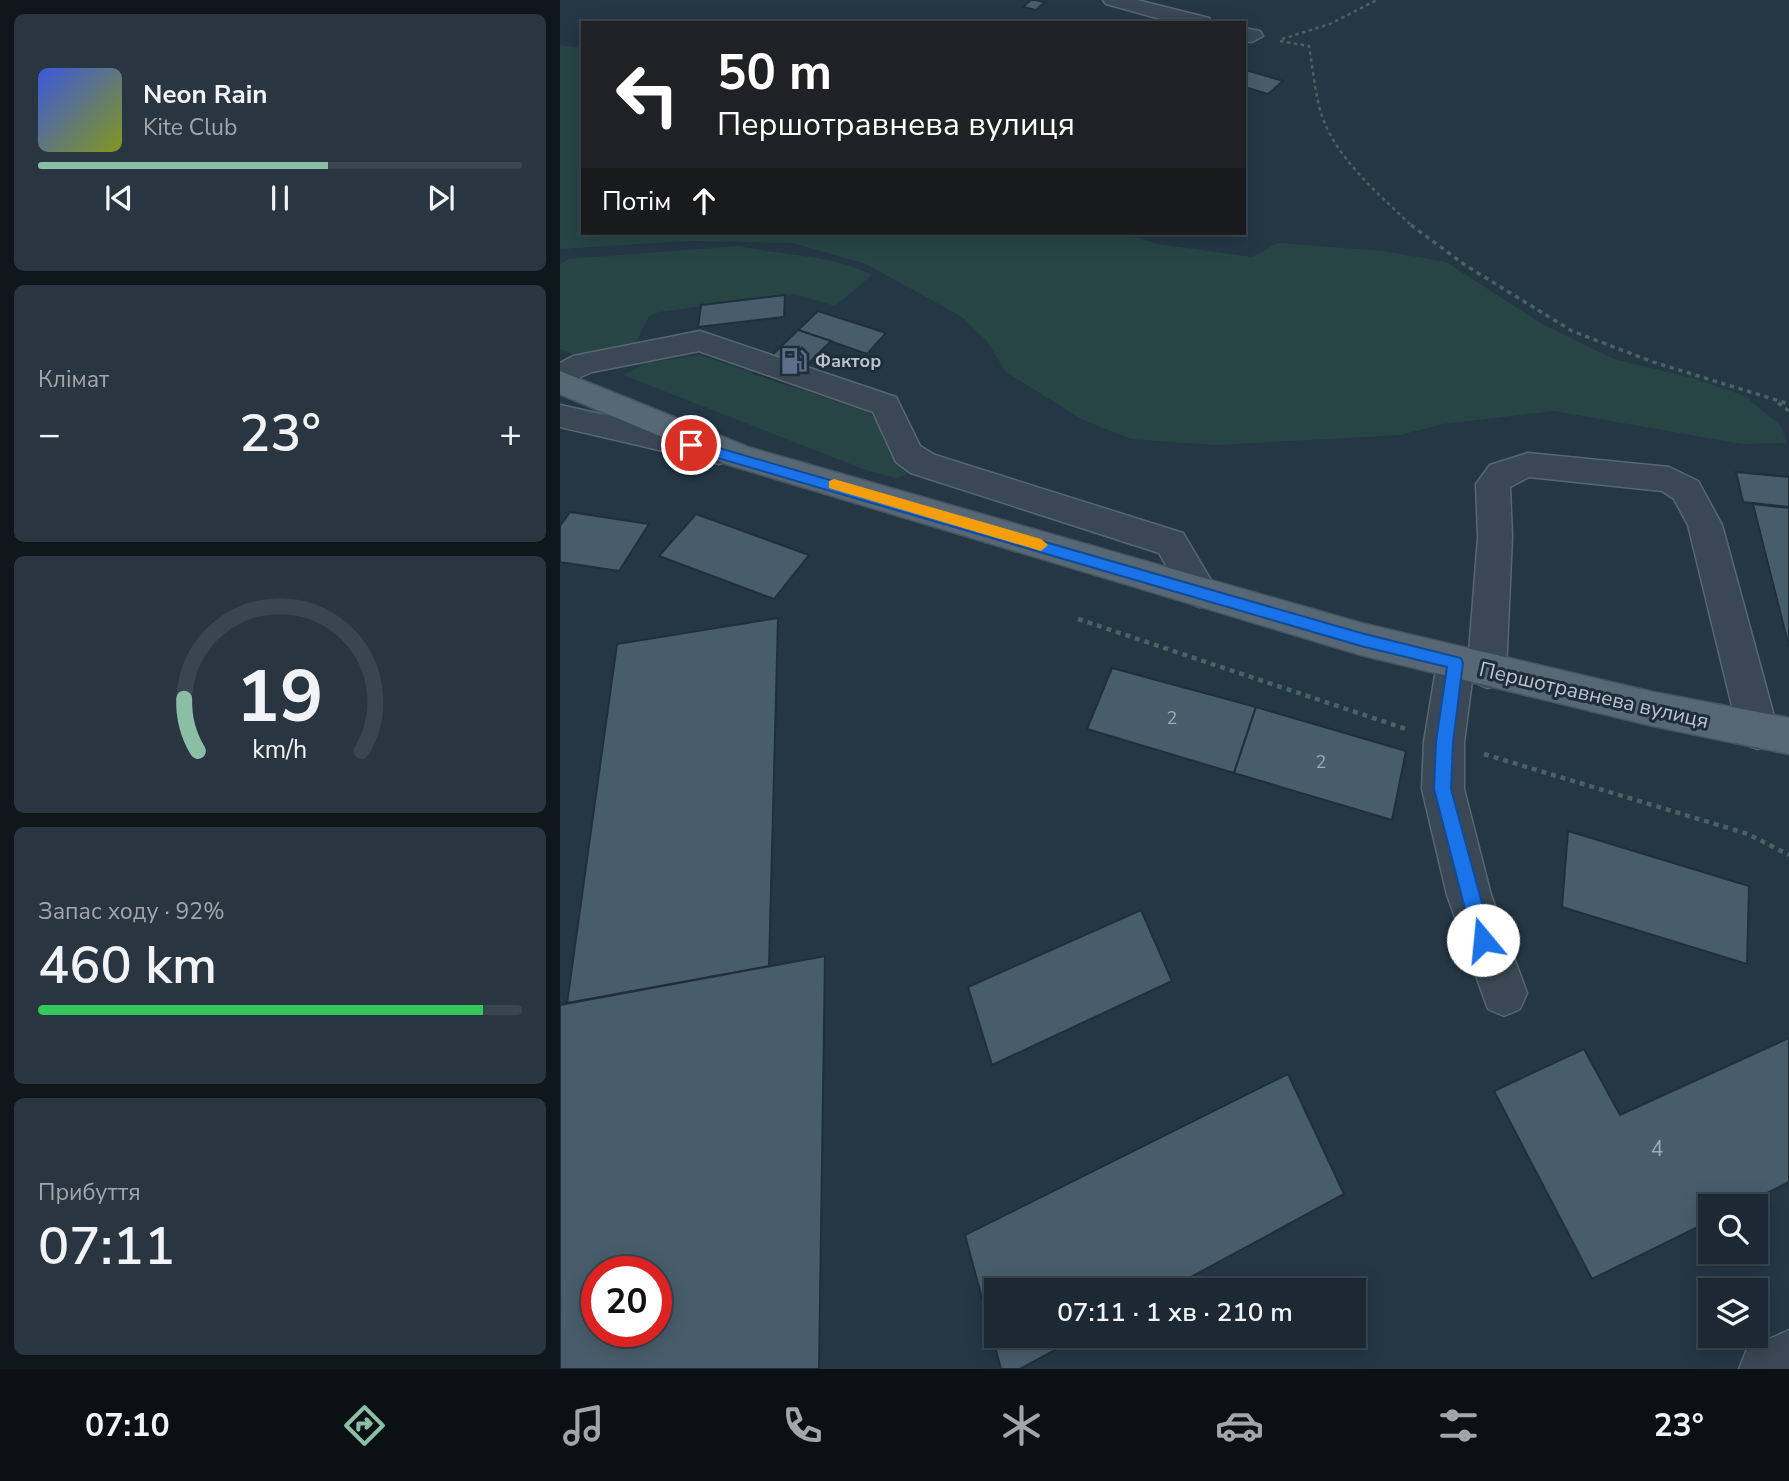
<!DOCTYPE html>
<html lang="uk">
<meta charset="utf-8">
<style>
body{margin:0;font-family:"Nunito Sans",sans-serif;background:#293540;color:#f1f3f6;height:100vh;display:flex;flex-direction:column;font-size:26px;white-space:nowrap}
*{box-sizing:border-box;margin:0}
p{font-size:23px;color:#a0a6ac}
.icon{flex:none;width:38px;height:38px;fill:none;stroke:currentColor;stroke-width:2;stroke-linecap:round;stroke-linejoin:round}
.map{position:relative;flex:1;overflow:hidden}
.side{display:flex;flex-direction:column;gap:14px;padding:14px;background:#0f171d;width:560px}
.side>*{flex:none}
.banner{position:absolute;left:21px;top:21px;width:665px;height:214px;border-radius:0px;box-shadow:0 4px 18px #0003,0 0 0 2px #3a454f;background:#202124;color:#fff;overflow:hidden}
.controls{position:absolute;left:1138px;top:1194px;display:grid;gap:14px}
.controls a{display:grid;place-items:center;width:70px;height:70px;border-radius:0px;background:#1c2934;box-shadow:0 4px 18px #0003,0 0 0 2px #3a454f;font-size:35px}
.speed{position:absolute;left:21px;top:1256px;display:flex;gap:14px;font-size:35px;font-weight:700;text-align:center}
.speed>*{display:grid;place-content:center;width:91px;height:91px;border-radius:50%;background:#1c2934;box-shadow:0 4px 18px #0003,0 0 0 2px #3a454f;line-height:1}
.speed .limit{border:10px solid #d22;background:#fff;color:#111}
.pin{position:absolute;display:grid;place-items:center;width:60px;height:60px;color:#fff;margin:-30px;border:4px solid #fff;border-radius:50%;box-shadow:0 2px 7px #0007}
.me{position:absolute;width:77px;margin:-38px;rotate:343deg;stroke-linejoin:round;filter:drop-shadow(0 0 5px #0008)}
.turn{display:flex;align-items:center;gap:24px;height:147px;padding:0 21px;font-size:32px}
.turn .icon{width:91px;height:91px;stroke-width:2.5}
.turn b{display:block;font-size:49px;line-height:60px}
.then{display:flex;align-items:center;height:66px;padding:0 21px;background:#0003;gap:14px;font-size:26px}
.big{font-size:52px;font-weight:600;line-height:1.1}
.side .tile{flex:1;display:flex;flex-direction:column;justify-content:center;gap:10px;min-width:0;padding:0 24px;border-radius:10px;background:#293540}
.side .dial{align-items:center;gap:0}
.dial svg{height:182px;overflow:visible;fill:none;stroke:#3a454f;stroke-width:7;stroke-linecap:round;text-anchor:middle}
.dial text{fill:#f1f3f6;stroke:none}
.song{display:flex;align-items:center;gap:21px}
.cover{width:84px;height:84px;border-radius:10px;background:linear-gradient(135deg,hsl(230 70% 55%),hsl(70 70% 35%))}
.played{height:7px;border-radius:4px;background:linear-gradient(90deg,#8abfa5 60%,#3a454f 60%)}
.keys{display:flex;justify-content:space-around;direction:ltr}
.heat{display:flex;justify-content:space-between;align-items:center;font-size:38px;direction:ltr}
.charge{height:10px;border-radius:5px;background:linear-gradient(90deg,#34c759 92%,#3a454f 0)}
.trip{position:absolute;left:424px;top:1278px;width:382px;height:70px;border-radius:0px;background:#1c2934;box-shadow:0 4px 18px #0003,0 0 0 2px #3a454f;font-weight:600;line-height:70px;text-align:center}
.tab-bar{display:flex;height:112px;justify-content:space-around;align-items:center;background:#0b1015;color:#a0a6ac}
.tab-bar .icon{width:49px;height:49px}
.tab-bar .on{color:#8abfa5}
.tab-bar b{font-size:32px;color:#f1f3f6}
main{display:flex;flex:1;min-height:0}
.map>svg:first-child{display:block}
.green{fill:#274545}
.building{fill:#485d6b;stroke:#202f3b;stroke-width:2;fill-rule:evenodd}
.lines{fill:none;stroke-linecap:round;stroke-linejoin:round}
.minor-casing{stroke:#586671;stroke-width:3}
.major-casing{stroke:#465460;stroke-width:3}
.path-far2{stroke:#476362;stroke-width:2.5;stroke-dasharray:3.5 3.5;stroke-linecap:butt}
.path-far1{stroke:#476362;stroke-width:3.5;stroke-dasharray:4.5 4.5;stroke-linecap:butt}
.path{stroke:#476362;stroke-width:4.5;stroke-dasharray:5 5;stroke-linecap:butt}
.minor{fill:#394854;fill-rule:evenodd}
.major{fill:#576774;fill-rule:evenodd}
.route{fill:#1a73e8;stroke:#114b97;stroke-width:2}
.slow{fill:#f59e0b}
.labels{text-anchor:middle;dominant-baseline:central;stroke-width:6;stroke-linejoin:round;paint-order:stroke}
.far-poi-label{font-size:18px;font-weight:bold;fill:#b7c3cd;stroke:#1e2d39;text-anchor:start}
.number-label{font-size:18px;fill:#9baab4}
.street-label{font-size:21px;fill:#b7c3cd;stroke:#1e2d39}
.near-number-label{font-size:21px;fill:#9baab4}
</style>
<main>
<section class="side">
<div class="tile">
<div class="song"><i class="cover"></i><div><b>Neon Rain</b><p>Kite Club</p></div></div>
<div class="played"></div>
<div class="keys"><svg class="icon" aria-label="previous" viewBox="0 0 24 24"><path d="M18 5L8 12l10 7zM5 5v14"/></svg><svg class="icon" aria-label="pause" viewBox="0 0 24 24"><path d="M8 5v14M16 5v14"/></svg><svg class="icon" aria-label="next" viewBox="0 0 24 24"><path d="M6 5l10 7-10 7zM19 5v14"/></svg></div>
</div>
<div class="tile"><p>Клімат</p>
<div class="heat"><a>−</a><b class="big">23°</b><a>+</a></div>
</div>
<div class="tile dial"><svg viewBox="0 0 100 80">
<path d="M14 69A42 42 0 1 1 86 69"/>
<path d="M14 69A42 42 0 0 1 8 46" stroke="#8abfa5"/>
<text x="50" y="56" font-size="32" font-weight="700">19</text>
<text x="50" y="72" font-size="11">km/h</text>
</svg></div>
<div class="tile"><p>Запас ходу · 92%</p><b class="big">460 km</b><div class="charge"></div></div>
<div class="tile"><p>Прибуття</p><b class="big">07:11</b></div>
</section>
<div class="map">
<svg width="1229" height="1369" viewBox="0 0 1229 1369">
<rect width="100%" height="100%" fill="#253745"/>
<g class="green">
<path d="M0,45L23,48V233H563L597,244L692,257L718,243L823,251L886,262L982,324L1054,359L1132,378L1185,396L1221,426L1227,443L1182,444L994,411L883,424L840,435L655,445L571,439L523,420L446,372L427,341L402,317L306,264L233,243L129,241L0,249Z"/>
<path d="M179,246C224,256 270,254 312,275L275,306L234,294L99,312L89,316L76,342L17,355L0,349V265L8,259Z"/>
<path d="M140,355L307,412L319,421L352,472L336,478L303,469L63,375L87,363Z"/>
</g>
<g class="building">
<path d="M471,0H475L485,2L476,10L463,7Z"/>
<path d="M686,70L723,81L708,94L684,87Z"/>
<path d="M225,295L224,317L138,327L141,305Z"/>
<path d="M258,311L326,333L307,354L238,330Z"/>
<path d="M238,330L271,341L228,384L194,373Z"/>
<path d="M1176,472L1229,477V507L1183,502Z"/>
<path d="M1193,504L1229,508V647Z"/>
<path d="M10,512L89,524L59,571L0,562V526Z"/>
<path d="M136,514L249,555L214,599L99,556Z"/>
<path d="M218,618L209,966L7,1003L57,644Z"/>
<path d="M552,668L696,707L674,773L527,729Z"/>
<path d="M696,707L846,751L832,820L674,773Z"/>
<path d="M1008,831L1189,886L1187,964L1002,907Z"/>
<path d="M581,910L612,981L432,1065L408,987Z"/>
<path d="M265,956L259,1369H0V1005ZM37,1272H96V1332H37Z"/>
<path d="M1229,1038V1182L1181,1206H1150V1221L1032,1279L934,1091L1024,1049L1060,1115Z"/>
<path d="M728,1074L784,1194L607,1290H436V1335H523L460,1369H441L405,1235Z"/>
</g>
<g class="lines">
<defs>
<g id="minor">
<path d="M543,0H577L649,18L651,23H615L546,4Z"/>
<path d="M684,28L700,31L703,36L692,42L684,41Z"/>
<path d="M140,331L336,397L360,446L375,455L623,533L658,592L653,602L640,607L627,602L599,553L351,473L336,462L313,412L139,351L32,372L0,386V363L13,356Z"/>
<path d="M0,405L159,440L170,444L175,452L170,460L159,464L0,427Z"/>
<path d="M968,453L1109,467L1138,481L1162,525L1218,731L1212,744L1198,749L1184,744L1178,731L1128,525L1114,499L1102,491L969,477L950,487L952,537L946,672L940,684L927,688L912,681L904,742V789L931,895L967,993L960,1009L944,1016L928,1009L887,895L862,789L864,742L877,663L883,652L896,647L909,652L918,537L916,484L930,465Z"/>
<path d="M1229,1330V1369H1179L1187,1349Z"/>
</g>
<path id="major" d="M0,371L188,447L801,623L1093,692L1229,718V754L1093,726L801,655L166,464L0,394Z"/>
</defs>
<use href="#minor" class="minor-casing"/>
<use href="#major" class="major-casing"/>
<g class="path-far2">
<path d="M722,39L770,24L817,0"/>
<path d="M720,41L749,46C753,69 755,95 762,116C777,160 821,196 853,227"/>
</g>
<g class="path-far1">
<path d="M851,225L905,265L1012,331L1093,362L1229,404"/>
<path d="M1218,403L1229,411"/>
</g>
<g class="path">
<path d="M518,619L846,729"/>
<path d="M924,754L1188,834L1229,855"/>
</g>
<use href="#minor" class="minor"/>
<use href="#major" class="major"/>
</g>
<path class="route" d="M131,440L801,633L901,658L903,663L893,742L891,789L932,940L929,947L923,950L916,947L913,940L874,789L876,742L887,667L801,646L127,449L125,445Z"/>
<path class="slow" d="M274,479L481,539L488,545L481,551L269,488V481Z"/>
<defs>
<symbol id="fuel-bare" viewBox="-9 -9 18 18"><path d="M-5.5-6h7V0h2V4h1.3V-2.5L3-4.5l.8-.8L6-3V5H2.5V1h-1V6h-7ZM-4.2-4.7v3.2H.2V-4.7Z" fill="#5c6f8a" stroke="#1e2d39" stroke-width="2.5" paint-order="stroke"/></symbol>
</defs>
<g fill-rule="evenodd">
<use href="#fuel-bare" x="215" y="342" width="38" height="38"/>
</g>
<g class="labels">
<g class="far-poi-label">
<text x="255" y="361">Фактор</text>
</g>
<g class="number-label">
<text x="612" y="718">2</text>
<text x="761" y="762">2</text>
</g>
<g class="street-label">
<text transform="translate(1034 695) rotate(13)">Першотравнева вулиця</text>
</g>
<g class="near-number-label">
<text x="1097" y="1149">4</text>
</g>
</g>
</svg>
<div class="controls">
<a><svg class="icon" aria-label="search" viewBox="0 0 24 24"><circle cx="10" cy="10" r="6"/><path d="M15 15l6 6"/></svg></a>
<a><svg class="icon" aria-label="layers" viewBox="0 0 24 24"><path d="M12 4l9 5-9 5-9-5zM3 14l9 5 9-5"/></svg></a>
</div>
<div class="speed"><div class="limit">20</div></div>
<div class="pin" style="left:131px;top:445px;background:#d93025"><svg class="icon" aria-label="arrive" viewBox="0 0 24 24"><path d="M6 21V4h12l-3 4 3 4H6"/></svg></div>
<svg class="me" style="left:923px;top:940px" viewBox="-20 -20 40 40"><circle r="19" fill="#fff"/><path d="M0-13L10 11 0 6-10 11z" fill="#1a73e8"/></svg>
<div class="trip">07:11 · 1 хв · 210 m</div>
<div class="banner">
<div class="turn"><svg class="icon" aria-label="left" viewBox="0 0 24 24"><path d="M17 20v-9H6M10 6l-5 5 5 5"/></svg><div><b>50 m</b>Першотравнева вулиця</div></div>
<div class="then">Потім<svg class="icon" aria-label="ahead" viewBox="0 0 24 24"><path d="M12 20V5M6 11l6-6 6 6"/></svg></div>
</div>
</div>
</main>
<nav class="tab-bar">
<b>07:10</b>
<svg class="icon on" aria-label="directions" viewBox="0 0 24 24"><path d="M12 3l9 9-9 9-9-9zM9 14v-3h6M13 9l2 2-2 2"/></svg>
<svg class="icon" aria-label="music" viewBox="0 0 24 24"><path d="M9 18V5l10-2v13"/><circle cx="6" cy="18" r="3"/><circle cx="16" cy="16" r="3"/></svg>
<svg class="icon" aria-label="phone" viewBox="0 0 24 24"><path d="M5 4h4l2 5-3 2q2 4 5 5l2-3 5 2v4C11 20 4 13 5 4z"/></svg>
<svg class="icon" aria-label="climate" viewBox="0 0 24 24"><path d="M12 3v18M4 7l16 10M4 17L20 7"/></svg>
<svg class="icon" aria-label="car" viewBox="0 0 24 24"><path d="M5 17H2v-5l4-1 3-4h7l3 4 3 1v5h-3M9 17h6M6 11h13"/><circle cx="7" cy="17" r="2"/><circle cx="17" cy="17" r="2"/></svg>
<svg class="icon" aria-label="filters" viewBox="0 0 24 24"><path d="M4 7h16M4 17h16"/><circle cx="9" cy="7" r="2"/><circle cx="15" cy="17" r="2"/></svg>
<b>23°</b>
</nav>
